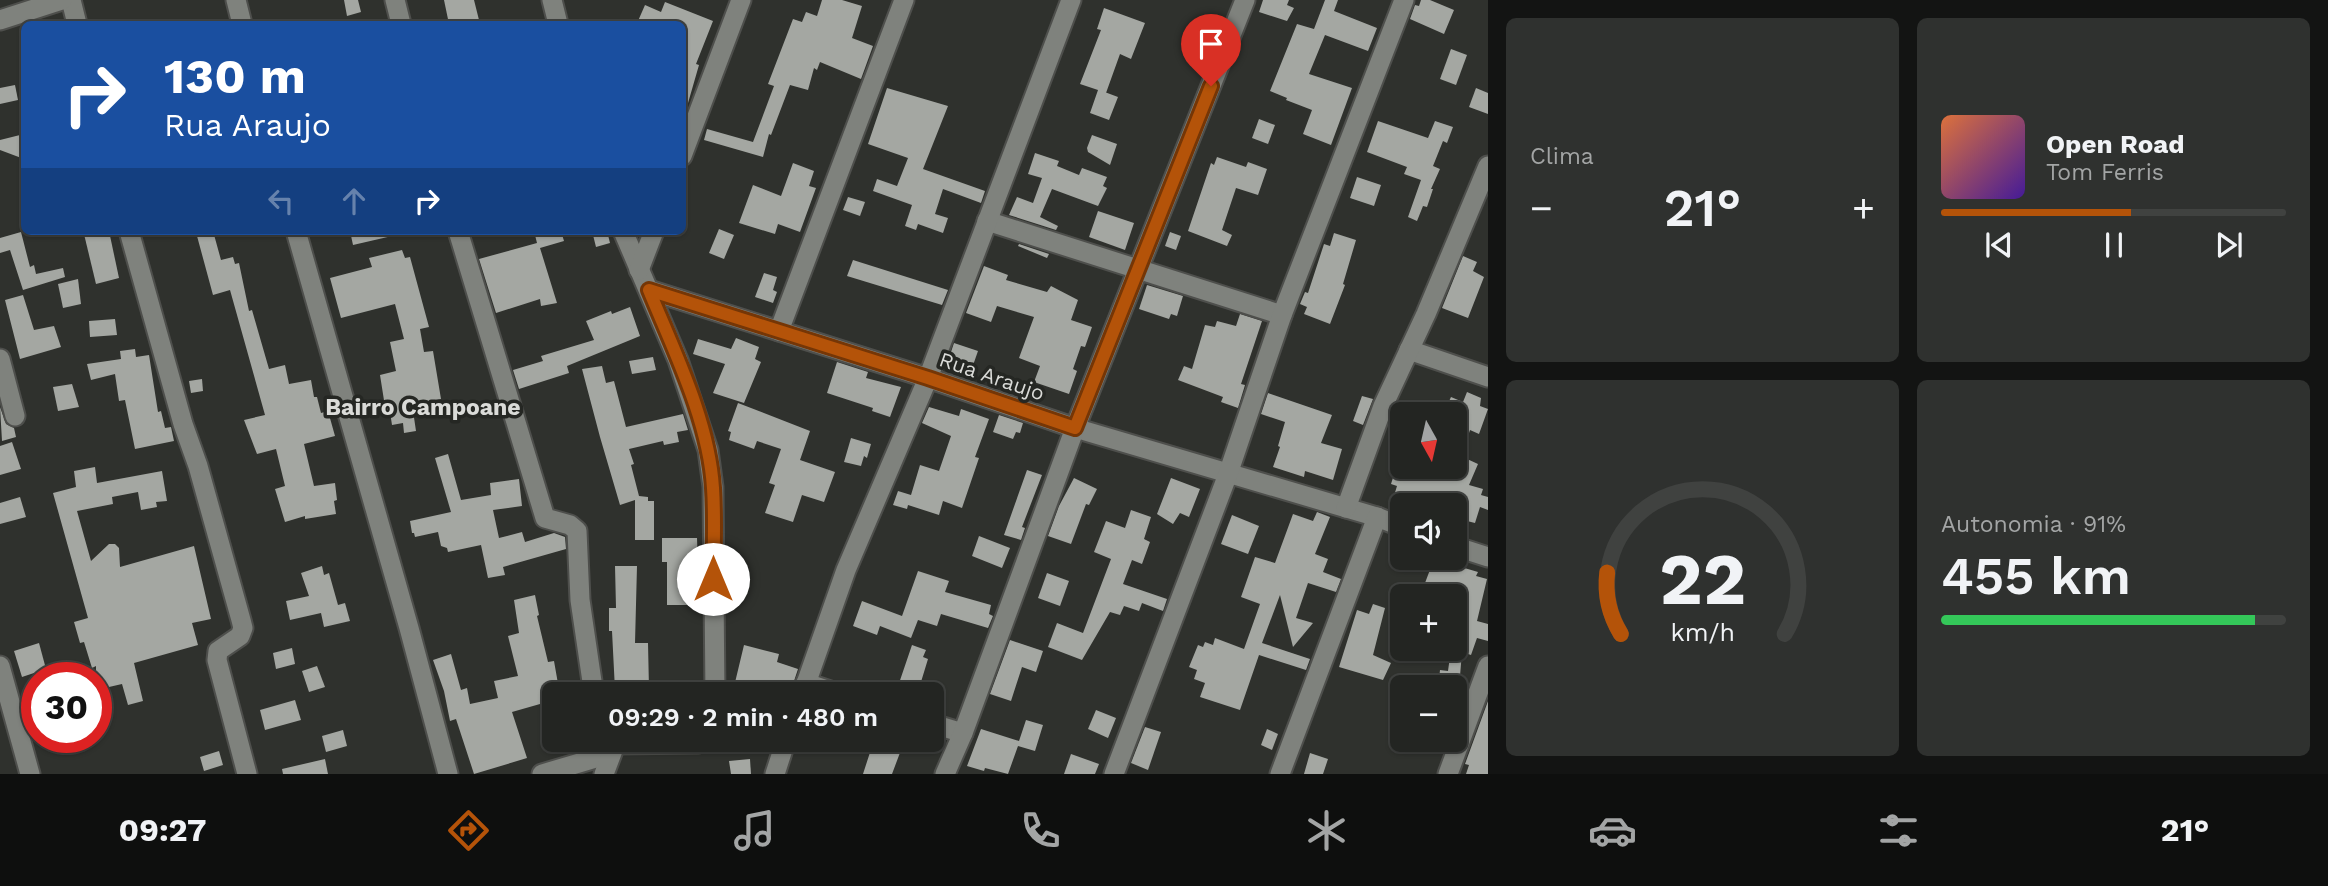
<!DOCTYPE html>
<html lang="pt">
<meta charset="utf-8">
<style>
body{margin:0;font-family:"Work Sans",sans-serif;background:#2f312f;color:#f1f3f6;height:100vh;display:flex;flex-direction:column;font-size:26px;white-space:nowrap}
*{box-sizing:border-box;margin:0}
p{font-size:23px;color:#a3a5a5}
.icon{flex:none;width:38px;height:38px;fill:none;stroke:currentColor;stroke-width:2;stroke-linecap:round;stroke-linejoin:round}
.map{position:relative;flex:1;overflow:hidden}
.sheet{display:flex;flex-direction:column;gap:18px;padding:18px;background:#131413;width:840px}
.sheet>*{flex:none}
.top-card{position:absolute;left:21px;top:21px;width:665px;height:214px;border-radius:10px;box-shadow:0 2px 5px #0004,0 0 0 2px #404240;background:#1a4fa0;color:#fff;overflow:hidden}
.needle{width:46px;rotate:172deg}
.buttons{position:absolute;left:1390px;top:402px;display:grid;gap:14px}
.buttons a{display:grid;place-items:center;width:77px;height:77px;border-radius:10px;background:#232522;box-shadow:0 2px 5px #0004,0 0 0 2px #404240;font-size:35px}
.speed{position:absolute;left:21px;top:662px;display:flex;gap:14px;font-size:35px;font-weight:700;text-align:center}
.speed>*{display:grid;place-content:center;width:91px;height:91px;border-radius:50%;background:#232522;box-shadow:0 2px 5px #0004,0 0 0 2px #404240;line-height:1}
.speed .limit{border:10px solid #d22;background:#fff;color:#111}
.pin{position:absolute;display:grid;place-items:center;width:60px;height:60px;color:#fff;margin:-72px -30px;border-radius:50% 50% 50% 0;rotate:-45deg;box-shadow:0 0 7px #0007}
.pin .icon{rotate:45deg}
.me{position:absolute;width:77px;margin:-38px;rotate:0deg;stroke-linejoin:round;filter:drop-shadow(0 0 5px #0008)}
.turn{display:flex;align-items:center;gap:24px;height:147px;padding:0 28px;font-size:32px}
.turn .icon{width:91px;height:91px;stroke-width:2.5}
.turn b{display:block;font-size:49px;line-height:60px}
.lanes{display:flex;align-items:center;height:66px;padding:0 28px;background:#0003;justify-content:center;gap:35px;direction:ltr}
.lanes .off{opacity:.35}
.big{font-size:52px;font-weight:600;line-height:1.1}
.sheet .tile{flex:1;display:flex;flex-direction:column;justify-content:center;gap:10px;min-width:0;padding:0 24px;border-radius:10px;background:#2f312f}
.sheet .dial{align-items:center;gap:0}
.dial svg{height:182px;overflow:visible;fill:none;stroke:#404240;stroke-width:7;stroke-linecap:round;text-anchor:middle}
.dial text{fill:#f1f3f6;stroke:none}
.song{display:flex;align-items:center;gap:21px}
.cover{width:84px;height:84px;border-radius:10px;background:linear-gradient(135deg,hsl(20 70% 55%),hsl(260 70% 35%))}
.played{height:7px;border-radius:4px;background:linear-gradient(90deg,#b45309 55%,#404240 55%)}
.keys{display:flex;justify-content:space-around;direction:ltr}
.heat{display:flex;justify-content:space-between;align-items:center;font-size:38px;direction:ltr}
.charge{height:10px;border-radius:5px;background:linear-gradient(90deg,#34c759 91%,#404240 0)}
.sheet .tiles{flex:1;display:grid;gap:18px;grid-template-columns:repeat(2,1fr)}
.trip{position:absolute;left:542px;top:682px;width:402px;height:70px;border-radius:10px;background:#232522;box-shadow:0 2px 5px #0004,0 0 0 2px #404240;font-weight:600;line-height:70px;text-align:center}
.tab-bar{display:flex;height:112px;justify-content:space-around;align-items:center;background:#0e0f0e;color:#a3a5a5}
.tab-bar .icon{width:49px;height:49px}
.tab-bar .current{color:#b45309}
.tab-bar b{font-size:32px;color:#f1f3f6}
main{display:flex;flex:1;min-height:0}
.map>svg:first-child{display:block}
.building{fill:#a4a7a2}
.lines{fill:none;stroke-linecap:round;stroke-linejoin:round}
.minor-casing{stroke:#4e4f4c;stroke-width:23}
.minor{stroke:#7f827d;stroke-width:19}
.route-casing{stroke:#753606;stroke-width:18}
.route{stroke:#b45309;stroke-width:12}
.labels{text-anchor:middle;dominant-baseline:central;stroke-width:7;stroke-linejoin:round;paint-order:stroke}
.street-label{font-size:21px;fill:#dadbd8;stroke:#252723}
.neighbourhood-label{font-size:23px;font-weight:bold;fill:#dadbd8;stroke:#252723}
</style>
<main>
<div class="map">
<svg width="1488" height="774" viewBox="0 0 1488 774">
<rect width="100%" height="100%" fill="#2f312d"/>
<g class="building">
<path d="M344,0H358L361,12L347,16Z"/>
<path d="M444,0H474L480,24H449Z"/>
<path d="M822,0H842L862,6L852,38L873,46L861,79L820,62L817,70L814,68L808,90L790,85L771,135L769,134L763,157L704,140L707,129L753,142L774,86L768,84L793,19L802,22L806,12L817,16Z"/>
<path d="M1263,0H1289L1287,5L1294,8L1287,21L1259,12Z"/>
<path d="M1325,0H1338L1334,11L1377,28L1368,51L1325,35L1309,74L1352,88L1331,145L1303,134L1312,110L1286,100L1287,98L1270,91L1297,24L1314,29Z"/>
<path d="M1421,0H1430L1454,10L1444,34L1410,19L1415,5L1419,6Z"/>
<path d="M665,2L713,21L696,64L699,65L686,110L682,109V24H646L638,21L645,5L661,12Z"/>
<path d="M1104,8L1145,23L1131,59L1120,54L1106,93L1102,91L1118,97L1109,120L1090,113L1098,90L1080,84L1101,30L1097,29Z"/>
<path d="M1451,49L1467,55L1456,85L1440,79Z"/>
<path d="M15,85L18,100L0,104V88Z"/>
<path d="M887,88L948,106L923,169L985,191L981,203L943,189L935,214L948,218L943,233L918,224L916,230L905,226L912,205L873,191L877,179L897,186L908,158L868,144Z"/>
<path d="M1476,88L1488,93V114L1469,107Z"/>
<path d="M1259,119L1275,125L1268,144L1252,138Z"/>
<path d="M1378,121L1428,138L1435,121L1453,127L1447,143L1443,141L1433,166L1440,169L1431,189H1433L1427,207L1423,206L1417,221L1408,217L1421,180L1404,174L1407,167L1367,152Z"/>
<path d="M24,134V159L0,150V140Z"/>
<path d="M1092,135L1117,144L1110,165L1088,152L1087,148Z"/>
<path d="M1035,153L1059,161L1057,166L1079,175L1082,168L1107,177L1103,186L1107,188L1098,206L1052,189L1040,217L1058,226L1056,230L1009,215L1017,197L1033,203L1042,178L1028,174Z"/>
<path d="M1217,157L1246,167L1248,162L1267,169L1258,195L1236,188L1222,230L1232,235L1227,246L1188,231L1211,163L1214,165Z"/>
<path d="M793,163L814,171L809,186L816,188L800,232L778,224L775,234L739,223L753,185L781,196Z"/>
<path d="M1357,177L1381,185L1374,206L1350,198Z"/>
<path d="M848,197L865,202L860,216L843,210Z"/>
<path d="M1098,211L1134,223L1125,250L1089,237Z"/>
<path d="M719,229L734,235L724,259L709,253Z"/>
<path d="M97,231H109L119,278L96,284L84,234Z"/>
<path d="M213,231L221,260L233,257L235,264L239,263L249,311L252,310L269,369L285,365L289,384L311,380L314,397H317L321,413L328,411L335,436L304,444L314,486L335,483L337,500L334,501L336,514L305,519V516L285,522L275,489L285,486L276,449L257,454L244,420L265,415L230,290L213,295L197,236Z"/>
<path d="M350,231H392V236L353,245Z"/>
<path d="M534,231H561L564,241L540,248L557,303L541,306L540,299L496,313L479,259L537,243Z"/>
<path d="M592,231H607L610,243L596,247Z"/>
<path d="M21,232L30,267L34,265L36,274L63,268L65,277L23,290L10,250L0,253V238Z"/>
<path d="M1170,232L1181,236L1176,250L1165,246Z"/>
<path d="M1334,233L1356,240L1343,284L1345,285L1330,324L1304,314L1307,307L1300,304L1305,292L1308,293L1324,244L1330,246Z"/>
<path d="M1019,244L1049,254L1047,258L1018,246Z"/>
<path d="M402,250L405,258L410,257L429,327L420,329L424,352L433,351L441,399L412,404L416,431L404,433L403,423L392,425L390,412L386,413L380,375L396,371L390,342L404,339L395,304L341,318L330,278L372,267L369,258Z"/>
<path d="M1463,256L1477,262L1473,271L1484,277L1468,318L1442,308Z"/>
<path d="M853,260L948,290L942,305L847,276Z"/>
<path d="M984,266L1008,275L1006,280L1047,292L1051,286L1078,300L1071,320L1092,327L1085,347L1081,346L1073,369L1077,371L1069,394L1034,382L1040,366L1019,358L1034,317L997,306L991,322L966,313Z"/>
<path d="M764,273L777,277L773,290L777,292L773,303L755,297Z"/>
<path d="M78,279L81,304L63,308L58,284Z"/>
<path d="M1147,285L1183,296L1177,316L1171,314L1169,319L1139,309Z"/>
<path d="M23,295L34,330L54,326L61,347L20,359L5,300Z"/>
<path d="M630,307L640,336L567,366L569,373L519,389L513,370L543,361L541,356L594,340L586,321L611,311L612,314Z"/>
<path d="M1240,314L1262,321L1241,384L1245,385L1238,408L1221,402L1223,397L1178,380L1184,366L1192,369L1205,325L1215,327L1217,321L1236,326Z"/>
<path d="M115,319L117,335L90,337L89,321Z"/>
<path d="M736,338L759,347L755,359L761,362L744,403L713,393L725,364L693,354L698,339L731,349Z"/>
<path d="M954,343L978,351L971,371L947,364Z"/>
<path d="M135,349L136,357L149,355L158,412L161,411L165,428L171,427L174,441L135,449L125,400L119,401L115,374L91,380L87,364L121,359L120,351Z"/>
<path d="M653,357L656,370L632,374L629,361Z"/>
<path d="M837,362L868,372L866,378L901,387L890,417L872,411L873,408L827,393Z"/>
<path d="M602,366L606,383L614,381L626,427L683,414L688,430L677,432L679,442L664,445L663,441L629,449L634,464L631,465L639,496L648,497V501H654V540H635V500L620,505L600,437L582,369Z"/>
<path d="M202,379L203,391L191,393L189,381Z"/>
<path d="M72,384L79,407L58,411L53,387Z"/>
<path d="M1467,392L1481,398L1480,406L1488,409L1479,434L1470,430L1469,433L1454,427V414L1445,410L1451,397L1463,402Z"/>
<path d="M1268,393L1332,415L1321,443L1342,449L1333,480L1305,471L1304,477L1273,467L1280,447L1278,446L1285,422L1261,414Z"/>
<path d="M1362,396L1373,399L1363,425L1353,421Z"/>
<path d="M738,403L810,431L800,460L835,472L824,502L802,495L793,522L765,513L775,485L769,483L781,449L757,441L754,449L729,440L731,432L728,431Z"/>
<path d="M0,407L6,424L14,428L16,437L2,441Z"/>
<path d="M929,407L959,416L961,409L989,419L975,457L979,458L962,508L943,501L939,515L908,505L907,509L893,505L898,491L911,495L920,465L939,471L951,436L922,423Z"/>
<path d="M999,415L1023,423L1020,433L1016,432L1013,439L993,432Z"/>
<path d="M851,438L871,444L867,458L864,456L861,466L844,462Z"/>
<path d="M12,442L21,469L0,475V446Z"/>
<path d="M1454,453L1478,464L1469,485L1483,489L1481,495L1488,497V510L1480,507L1475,523L1459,519L1461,511L1454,510V506H1416L1393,499L1397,486L1391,484L1396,468L1405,471L1406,467H1427L1438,471L1439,467H1454Z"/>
<path d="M448,454L461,500L491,495L490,483L519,479L522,506L493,510L499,538L522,532L525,542L554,533L565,537L566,549L503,567L505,575L488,578L481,545L448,552L447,548L441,546L438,532L415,537L414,533H412L410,521L451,512L435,458Z"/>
<path d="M95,467L97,483L162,471L167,501L156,502L157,507L141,510L138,492L112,497L113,504L77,511L91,561L109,544H115L119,548L120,567L194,546L211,619L192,623L198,645L134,663L143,701L128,705L122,684L96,690V666L92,668L84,642L80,643L74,622L88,618L53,493L76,487L74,471Z"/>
<path d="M1027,470L1042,475L1022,527L1025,528L1021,540L1004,535Z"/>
<path d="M1074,478L1097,489L1089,505L1086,504L1071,544L1048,536L1059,506Z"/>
<path d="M1171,478L1200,489L1189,517L1180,513L1173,524L1157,514Z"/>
<path d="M20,497L26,517L0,524V503Z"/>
<path d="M1131,510L1151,517L1144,539L1150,542L1142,564L1132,560L1123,584L1167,599L1163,611L1142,603L1139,611L1124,606L1120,615L1110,612L1082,660L1048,647L1057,623L1083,633L1111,559L1094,552L1106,521L1125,528Z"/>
<path d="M1317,512L1330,517L1315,554L1328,559L1323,572L1341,579L1336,592L1308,583L1296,618L1313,623L1293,647L1280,595L1262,643L1310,659L1306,670L1259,655L1240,710L1200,697L1205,683L1194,679L1197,670L1189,667L1198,645L1203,647L1205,642L1213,645L1215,638L1244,649L1260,604L1241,597L1255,557L1275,563L1293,514L1313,521Z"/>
<path d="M1232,515L1259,526L1248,554L1221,544Z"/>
<path d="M979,536L1010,548L1002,568L972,556Z"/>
<path d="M662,538H697L698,567H702V605H667V562H662Z"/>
<path d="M1434,559L1478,572L1476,576L1487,579L1477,621L1488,624V641L1477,638L1471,655L1462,652L1459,688H1438L1440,670L1448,671L1451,649H1454V597H1438L1422,591Z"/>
<path d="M322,566L324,575L329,573L338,605L345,603L350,621L324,627L321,613L290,620L286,601L309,596L301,573Z"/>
<path d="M615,566H637L635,643H648L649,689L615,690L612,631H609V608H616Z"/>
<path d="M918,571L949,581L945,592L991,605L989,614L993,616L988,628L941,614L937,626L918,620L911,638L880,626L877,635L853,626L862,601L902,616Z"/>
<path d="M1047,573L1069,581L1060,606L1038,598Z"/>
<path d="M535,595L539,615L537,616L548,662L554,661L560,695H555V706L541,709L540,704L512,712L527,758L474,774L456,719L450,721L444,691L433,660L451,654L461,690L467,688L470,704L498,698L494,681L518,676L508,636L519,633L514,600Z"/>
<path d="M1373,604L1385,608L1373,655L1391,663L1383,680L1339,667L1357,610L1369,614Z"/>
<path d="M1010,640L1043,651L1036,672L1022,667L1011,701L990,694Z"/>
<path d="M39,643L46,669L22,677L14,651Z"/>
<path d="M744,645L779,654L777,662L798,669L791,690L750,680L751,695H732Z"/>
<path d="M912,645L926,650L923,657L928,659L917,695H895Z"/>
<path d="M292,648L295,664L276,669L273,653Z"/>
<path d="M317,666L325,687L309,692L302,671Z"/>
<path d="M295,700L301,720L265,730L260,710Z"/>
<path d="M1488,701V774H1466L1469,765L1465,764Z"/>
<path d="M1096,710L1116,718L1108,738L1088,729Z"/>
<path d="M1026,720L1043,725L1035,751L1018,746L1008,774L985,768L984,771L967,766L981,729L1019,741Z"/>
<path d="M1145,727L1161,732L1148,770L1131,763Z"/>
<path d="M1267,729L1278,734L1272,750L1261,745Z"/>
<path d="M343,730L347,746L326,752L322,736Z"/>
<path d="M874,740H896L893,747L901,750L892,774H863Z"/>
<path d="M219,751L223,765L204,771L200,757Z"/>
<path d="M1310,753L1328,759L1323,774H1304Z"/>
<path d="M1071,754L1099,764L1095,774H1064Z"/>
<path d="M325,759L328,774H283L282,769Z"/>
<path d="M750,759L751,774H731L729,761Z"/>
</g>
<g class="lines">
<defs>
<g id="minor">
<path d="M71,0L77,24"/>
<path d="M236,0L242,24"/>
<path d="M395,0L401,24"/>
<path d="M552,0L558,24"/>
<path d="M0,20L62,0"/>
<path d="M682,156L741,0"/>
<path d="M987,221L1282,315"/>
<path d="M129,231L183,424L198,466L241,620L243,628L240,636L218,651L217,660L247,774"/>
<path d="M296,231L409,628L448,774"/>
<path d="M458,231L545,518L570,525L577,531L580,600L594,695"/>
<path d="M623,231L678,360L708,450L713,487L715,695"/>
<path d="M639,270L654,231"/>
<path d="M649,290L928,378L1075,428L1377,517L1402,527"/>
<path d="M779,331L904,0"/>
<path d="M1409,350L1488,377"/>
<path d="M0,359L15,416"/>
<path d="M1346,508L1383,406L1426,314L1488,166"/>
<path d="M1454,546L1488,557"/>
<path d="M0,666L30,774"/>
<path d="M806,683L842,695"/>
<path d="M802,695L846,570L928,378L1071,0"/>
<path d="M933,724L963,733"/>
<path d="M542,774L596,758L616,744L698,743L704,740"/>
<path d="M604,774L615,745"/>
<path d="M775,774L786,740"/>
<path d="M945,774L963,733L1075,428L1245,0"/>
<path d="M1114,774L1228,474L1282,315L1404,0"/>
<path d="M1280,774L1377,517"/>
<path d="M1448,774L1488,666"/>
</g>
</defs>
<use href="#minor" class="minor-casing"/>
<use href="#minor" class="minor"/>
</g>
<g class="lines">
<defs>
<path id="route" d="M713,579C714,548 715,518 713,488C709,421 674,351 649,290L928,378L1075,428L1211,86"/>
</defs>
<use href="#route" class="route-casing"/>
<use href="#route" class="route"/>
</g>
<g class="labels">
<g class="street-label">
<text transform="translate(992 376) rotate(19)">Rua Araujo</text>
</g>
<g class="neighbourhood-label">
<text x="423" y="407">Bairro Campoane</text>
</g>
</g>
</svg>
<div class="buttons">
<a><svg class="needle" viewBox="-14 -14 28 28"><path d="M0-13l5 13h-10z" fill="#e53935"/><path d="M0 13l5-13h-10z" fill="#a3a5a5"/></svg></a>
<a><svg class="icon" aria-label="sound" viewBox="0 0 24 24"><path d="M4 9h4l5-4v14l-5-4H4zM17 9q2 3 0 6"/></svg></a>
<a>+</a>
<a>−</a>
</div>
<div class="speed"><div class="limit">30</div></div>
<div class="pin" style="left:1211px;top:86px;background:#d93025"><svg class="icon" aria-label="arrive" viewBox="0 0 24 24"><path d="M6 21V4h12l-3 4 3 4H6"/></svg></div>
<svg class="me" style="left:713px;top:579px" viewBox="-20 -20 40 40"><circle r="19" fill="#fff"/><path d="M0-13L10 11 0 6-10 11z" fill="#b45309"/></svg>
<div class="trip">09:29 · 2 min · 480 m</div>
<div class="top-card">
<div class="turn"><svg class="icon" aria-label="right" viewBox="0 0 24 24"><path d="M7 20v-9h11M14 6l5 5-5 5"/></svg><div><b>130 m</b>Rua Araujo</div></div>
<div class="lanes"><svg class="icon off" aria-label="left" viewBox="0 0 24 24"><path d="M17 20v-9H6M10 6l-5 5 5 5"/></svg><svg class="icon off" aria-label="ahead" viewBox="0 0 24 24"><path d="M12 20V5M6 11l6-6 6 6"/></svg><svg class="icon" aria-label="right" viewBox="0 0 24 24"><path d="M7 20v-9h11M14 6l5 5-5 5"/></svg></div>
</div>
</div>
<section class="sheet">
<div class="tiles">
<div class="tile"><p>Clima</p>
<div class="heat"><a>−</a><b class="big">21°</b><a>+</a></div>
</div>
<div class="tile">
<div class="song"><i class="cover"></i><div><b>Open Road</b><p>Tom Ferris</p></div></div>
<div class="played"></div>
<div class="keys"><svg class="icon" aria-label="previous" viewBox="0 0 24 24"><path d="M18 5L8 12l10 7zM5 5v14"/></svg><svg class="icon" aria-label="pause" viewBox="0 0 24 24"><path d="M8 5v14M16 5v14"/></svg><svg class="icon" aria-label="next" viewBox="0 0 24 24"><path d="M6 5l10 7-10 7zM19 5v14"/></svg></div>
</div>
<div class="tile dial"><svg viewBox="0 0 100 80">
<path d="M14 69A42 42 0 1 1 86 69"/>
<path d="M14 69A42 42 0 0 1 8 42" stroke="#b45309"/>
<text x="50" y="56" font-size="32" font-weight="700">22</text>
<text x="50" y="72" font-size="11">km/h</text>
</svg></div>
<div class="tile"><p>Autonomia · 91%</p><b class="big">455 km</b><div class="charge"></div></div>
</div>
</section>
</main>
<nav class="tab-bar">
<b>09:27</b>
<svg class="icon current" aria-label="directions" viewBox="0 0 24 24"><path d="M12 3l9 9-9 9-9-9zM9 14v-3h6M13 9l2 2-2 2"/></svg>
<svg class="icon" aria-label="music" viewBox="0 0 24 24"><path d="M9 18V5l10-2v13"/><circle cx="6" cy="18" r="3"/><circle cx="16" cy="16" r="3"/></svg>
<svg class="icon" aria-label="phone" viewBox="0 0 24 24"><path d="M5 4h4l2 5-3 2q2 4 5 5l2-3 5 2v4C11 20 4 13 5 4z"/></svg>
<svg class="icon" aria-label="climate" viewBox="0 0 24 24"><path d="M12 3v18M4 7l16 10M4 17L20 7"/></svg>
<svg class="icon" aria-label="car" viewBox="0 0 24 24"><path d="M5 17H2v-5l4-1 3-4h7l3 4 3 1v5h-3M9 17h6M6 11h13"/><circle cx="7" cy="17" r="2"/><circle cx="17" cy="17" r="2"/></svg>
<svg class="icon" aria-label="filters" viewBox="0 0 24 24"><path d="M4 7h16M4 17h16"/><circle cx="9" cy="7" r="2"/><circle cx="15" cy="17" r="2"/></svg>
<b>21°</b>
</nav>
